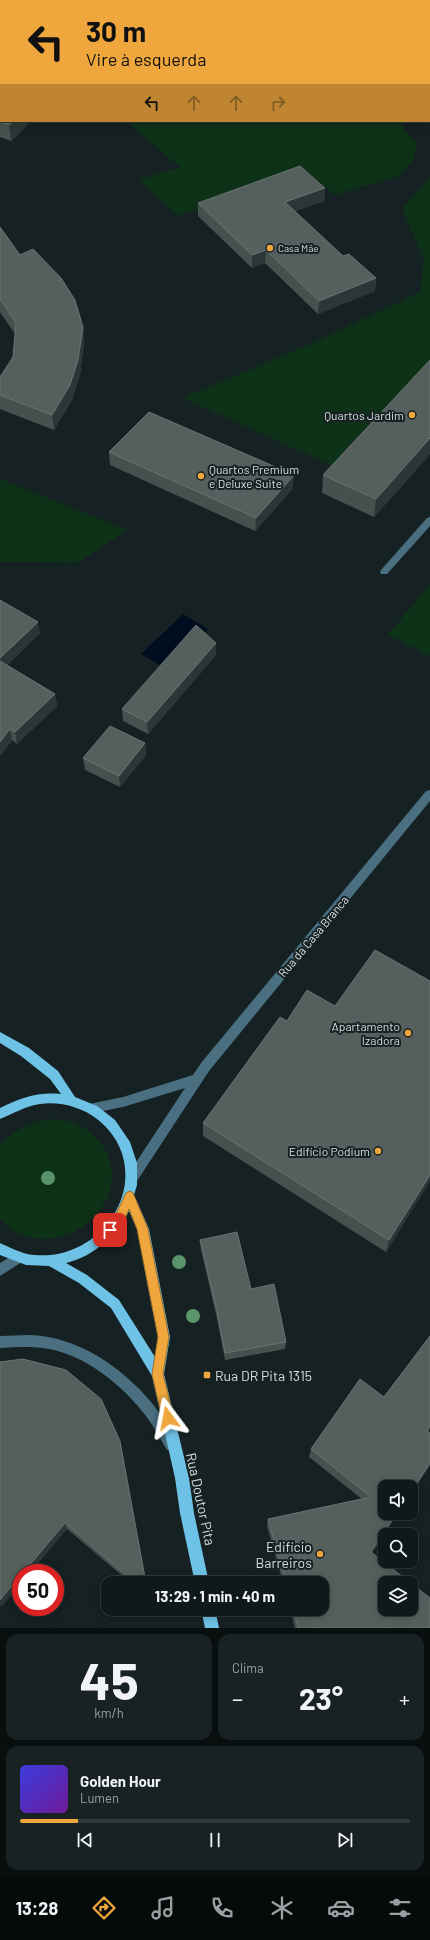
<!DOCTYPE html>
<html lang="pt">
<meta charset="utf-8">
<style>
body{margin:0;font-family:Barlow,sans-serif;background:#192223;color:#f1f3f6;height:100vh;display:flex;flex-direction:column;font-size:15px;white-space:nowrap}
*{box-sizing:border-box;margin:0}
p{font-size:13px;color:#9ca0a2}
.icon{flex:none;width:22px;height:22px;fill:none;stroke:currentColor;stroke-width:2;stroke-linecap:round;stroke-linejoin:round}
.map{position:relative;height:1628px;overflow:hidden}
.drawer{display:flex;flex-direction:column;gap:6px;padding:6px;background:#090e0e;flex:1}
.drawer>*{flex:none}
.hud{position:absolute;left:0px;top:0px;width:430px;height:122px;box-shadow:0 2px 10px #0003,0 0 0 1px #303839;background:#efa73d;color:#111;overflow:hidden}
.buttons{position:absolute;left:378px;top:1480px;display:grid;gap:8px}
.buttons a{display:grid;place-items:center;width:40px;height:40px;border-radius:8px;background:#10191a;box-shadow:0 2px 10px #0003,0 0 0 1px #303839;font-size:20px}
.speed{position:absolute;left:12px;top:1564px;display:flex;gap:8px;font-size:20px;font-weight:700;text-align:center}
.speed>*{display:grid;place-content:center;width:52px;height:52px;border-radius:50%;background:#10191a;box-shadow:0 2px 10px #0003,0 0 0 1px #303839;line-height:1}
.speed .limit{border:6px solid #d22;background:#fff;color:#111}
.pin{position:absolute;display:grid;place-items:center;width:34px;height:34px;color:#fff;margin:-17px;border-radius:8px;box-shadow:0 2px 6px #0006}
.me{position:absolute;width:44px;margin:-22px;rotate:347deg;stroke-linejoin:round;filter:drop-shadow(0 0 3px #0008)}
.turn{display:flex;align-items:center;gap:14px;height:84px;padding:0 20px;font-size:18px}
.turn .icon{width:52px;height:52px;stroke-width:2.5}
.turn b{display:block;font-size:28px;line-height:34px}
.lanes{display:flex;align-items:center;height:38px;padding:0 20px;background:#0003;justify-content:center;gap:20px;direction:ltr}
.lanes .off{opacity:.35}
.big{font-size:30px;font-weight:700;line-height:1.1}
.drawer .widget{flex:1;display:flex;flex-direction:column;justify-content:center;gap:6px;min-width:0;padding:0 14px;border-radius:12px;background:#192223}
.drawer .dial{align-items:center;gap:0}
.dial b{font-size:52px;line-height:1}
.song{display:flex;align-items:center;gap:12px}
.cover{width:48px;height:48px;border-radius:6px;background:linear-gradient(135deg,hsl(240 70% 55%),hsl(280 70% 35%))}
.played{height:4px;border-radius:2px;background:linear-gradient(90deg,#efa73d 15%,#303839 15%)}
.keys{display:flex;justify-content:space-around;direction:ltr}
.heat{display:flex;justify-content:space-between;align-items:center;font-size:22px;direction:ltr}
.drawer .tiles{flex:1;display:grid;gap:6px;grid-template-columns:1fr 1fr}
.widget:last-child{grid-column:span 2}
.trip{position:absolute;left:101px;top:1576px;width:228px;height:40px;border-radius:12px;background:#10191a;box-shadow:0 2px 10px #0003,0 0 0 1px #303839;font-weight:700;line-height:40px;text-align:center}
.dock{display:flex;height:64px;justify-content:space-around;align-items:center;background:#060a0a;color:#9ca0a2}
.dock .icon{width:28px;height:28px}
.dock .current{color:#efa73d}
.dock b{font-size:18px;color:#f1f3f6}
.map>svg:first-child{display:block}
.green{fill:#0e3218}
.water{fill:#010e20}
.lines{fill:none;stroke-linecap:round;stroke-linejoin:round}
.minor{fill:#496f80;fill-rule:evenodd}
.major{fill:#6ec2e5;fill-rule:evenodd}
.tree{fill:#59946b}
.wall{fill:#45514e}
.shaded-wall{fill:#2b3736}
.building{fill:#55605e;stroke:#697472;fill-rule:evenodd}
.route{fill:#efa73d;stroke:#9b6d28}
.poi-dot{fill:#efa73d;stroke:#152122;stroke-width:1.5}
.labels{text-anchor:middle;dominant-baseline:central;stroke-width:4;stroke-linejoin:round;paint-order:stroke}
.far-poi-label{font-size:10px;fill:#d8dfe0;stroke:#152122;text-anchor:start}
.poi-label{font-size:12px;fill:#d8dfe0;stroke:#152122;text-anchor:end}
.street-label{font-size:12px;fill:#d8dfe0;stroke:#152122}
.near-poi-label{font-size:14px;fill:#d8dfe0;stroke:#152122;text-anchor:start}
.near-street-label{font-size:14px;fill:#d8dfe0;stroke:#152122}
</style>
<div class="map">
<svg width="430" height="1628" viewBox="0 0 430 1628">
<rect width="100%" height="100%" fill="#152122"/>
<g class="green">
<path d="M126,121H398L417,144L412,162L399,176L335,195L306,170L178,216L139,180L180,167Z"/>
<path d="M430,178V360L333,466L183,398L317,341L420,292L424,260L402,208Z"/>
<path d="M0,479L127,530L77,563L0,562Z"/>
<path d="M430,584V656L388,635Z"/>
<path d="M52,1119C59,1120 67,1120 73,1122C83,1126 91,1132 98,1140C143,1192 70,1263 14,1231C9,1229 4,1223 0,1219V1145C17,1128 28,1123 52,1119Z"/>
</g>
<path class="water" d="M183,614L208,629L167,669L141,654Z"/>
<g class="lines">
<g class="minor">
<path d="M295,0H301L302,1H296Z"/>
<path d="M430,517V526L387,574H381L380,572L381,570L427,518Z"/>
<path d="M430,790V801L209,1071L137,1181L133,1183L129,1181L127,1177L129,1173L185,1088L123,1107L93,1113L89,1112L87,1108L89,1104L123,1097L193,1075L201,1063L426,791Z"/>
<path d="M18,1252L22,1254L24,1258L22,1262L0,1276V1263Z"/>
<path d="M29,1335C77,1336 122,1367 151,1402C161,1414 168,1428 177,1440L178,1445L177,1450L172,1451L167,1450C160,1438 154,1427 146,1416C123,1386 87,1356 49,1349C33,1346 16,1347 0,1348V1336Z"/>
</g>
<g class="major">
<path d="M0,1032L29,1048L58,1071L75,1097L97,1106L115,1120L130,1142L137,1163V1185L134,1195L149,1229L170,1337L164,1374L189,1478L194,1513L209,1583H195L180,1513L175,1478L152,1376L111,1308L79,1283L49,1266L26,1265L0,1255V1243C11,1248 22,1254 34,1255C109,1262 160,1169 97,1119C82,1107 59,1101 40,1104C25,1106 13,1114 0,1119V1108C21,1098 36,1092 61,1094L50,1079L21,1056L0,1043ZM129,1211L137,1229L158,1337L155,1357L119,1300L87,1275L66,1263C95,1256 115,1236 129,1211Z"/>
<path d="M201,1609H215L219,1628H205Z"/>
</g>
</g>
<g class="tree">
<circle cx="48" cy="1178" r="7"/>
<circle cx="179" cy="1262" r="7"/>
<circle cx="193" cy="1316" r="7"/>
</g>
<g class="wall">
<rect x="53" y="0" width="207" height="1"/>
<path d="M0,13L1,121H31L11,141L0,137Z"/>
<path d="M325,188L324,201L295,211L343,256L376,278L375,291L318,314L265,263L252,268L198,216V203Z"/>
<path d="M0,227L20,255L83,327L84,342L80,375L72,400L54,430L0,409V377L13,357L15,334L0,312Z"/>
<path d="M430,360V454L374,517L322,493L323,475Z"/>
<path d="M109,452L293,488L255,531L110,465Z"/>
<path d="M0,600L40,633L7,665L55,694L57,706L17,744L12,740L0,756Z"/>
<path d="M216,643V655L148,734L123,721L122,709Z"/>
<path d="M145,743L146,755L120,787L85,770L83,758Z"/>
<path d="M287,1021L430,1181L386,1252L203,1136V1123Z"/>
<path d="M200,1240L251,1289L286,1342L285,1349L225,1360L217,1319L201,1249Z"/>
<path d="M430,1336V1429L428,1431L430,1433V1465L411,1494V1487L398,1513L372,1552L430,1628H295L290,1609H322V1583H283L267,1526L268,1519L362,1499L309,1457L311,1449L384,1397Z"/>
<path d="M0,1362L146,1583H131L67,1529L21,1573V1583L2,1606L0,1604Z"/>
</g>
<g class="shaded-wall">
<path d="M206,0H260V1H202Z"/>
<path d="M14,121H31L11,141L9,125Z"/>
<path d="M325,188L324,201L284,215L285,202Z"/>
<path d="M266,250L265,263L252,268V255Z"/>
<path d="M376,278L375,291L318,314L319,301Z"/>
<path d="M83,327L84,342L80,375L72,400L54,430L52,415Z"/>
<path d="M430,438V454L374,517L376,499Z"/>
<path d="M294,475L293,488L255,531L256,518Z"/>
<path d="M38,622L40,633L0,671V658Z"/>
<path d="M216,643V655L148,734L147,722Z"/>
<path d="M55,694L57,706L17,744L15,732Z"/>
<path d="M10,729L12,740L0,756V742Z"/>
<path d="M145,743L146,755L120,787L119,776Z"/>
<path d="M430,1175V1181L386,1252L389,1240Z"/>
<path d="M430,1463V1465L411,1494V1492Z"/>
<path d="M397,1513H398L369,1558L371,1552Z"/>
<path d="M65,1523L67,1529L30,1573H23Z"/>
<path d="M21,1575V1583L2,1606L0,1603V1600Z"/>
</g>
<g class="building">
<path d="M101,0H206L202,1H100Z"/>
<path d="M0,13L1,14V121H14L9,125L0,122Z"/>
<path d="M300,166L325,188L285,202L343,256L349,254L376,278L319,301L266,250L252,255L198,203Z"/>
<path d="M0,227L20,255L33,249L61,278L75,300L83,327L78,360L70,385L52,415L0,395V377L13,357L16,323L0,299Z"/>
<path d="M430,360V438L376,499L323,475Z"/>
<path d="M149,412L294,475L256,518L109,452Z"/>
<path d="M0,600L38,622L0,658Z"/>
<path d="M196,625L216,643L147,722L122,709Z"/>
<path d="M0,661L55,694L15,732L10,729L0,742Z"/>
<path d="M110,726L145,743L119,776L83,758Z"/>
<path d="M375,950L430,981V1175L389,1240L203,1123L280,1017L287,1021L307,990L335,1006Z"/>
<path d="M237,1232L251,1289L274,1284L286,1342L225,1353L217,1311L200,1240Z"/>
<path d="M430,1336V1426L427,1430L430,1433V1463L411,1492V1487H385V1513H397L371,1552L430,1598V1628H298L293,1609H322V1583H286L268,1519L371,1497L311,1449L360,1379L384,1397ZM385,1583H411V1609H385Z"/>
<path d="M23,1359L66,1370L101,1399L120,1441L146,1583H135L65,1523L23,1573H21V1575L0,1600V1362Z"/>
</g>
<path class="route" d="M130,1191L133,1193L148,1229L169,1337L163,1374L174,1418L172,1423L168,1424L164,1423L162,1418L152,1374L158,1337L137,1229L129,1209C125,1219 120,1231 110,1235L106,1234L104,1230L115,1216L126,1193Z"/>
<g class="poi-dot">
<circle cx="270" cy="248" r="4"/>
<circle cx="412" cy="415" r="4"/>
<circle cx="201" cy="476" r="4"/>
<circle cx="408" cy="1033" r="4"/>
<circle cx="378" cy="1151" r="4"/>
<rect x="203" y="1371" width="8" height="8" rx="2"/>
<circle cx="320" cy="1554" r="4"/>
</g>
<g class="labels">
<g class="far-poi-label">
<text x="278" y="248">Casa Mãe</text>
</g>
<g class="poi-label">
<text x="404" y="415">Quartos Jardim</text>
<text x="209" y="469" text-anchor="start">Quartos Premium<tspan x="209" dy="14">e Deluxe Suite</tspan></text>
<text x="400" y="1026">Apartamento<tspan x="400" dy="14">Izadora</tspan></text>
<text x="370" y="1151">Edifício Podium</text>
</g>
<g class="street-label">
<text transform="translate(313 936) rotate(-50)">Rua da Casa Branca</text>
</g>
<g class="near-poi-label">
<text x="215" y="1375">Rua DR Pita 1315</text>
<text x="312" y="1546" text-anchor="end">Edifício<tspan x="312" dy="16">Barreiros</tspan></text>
</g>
<g class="near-street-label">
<text transform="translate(201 1499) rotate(78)">Rua Doutor Pita</text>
</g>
</g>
</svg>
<div class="buttons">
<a><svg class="icon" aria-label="sound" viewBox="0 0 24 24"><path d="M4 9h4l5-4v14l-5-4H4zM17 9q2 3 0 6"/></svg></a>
<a><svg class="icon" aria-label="search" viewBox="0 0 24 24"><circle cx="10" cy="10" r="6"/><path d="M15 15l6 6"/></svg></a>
<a><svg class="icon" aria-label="layers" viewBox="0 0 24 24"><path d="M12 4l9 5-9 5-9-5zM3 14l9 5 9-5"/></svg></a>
</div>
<div class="speed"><div class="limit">50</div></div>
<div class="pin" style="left:110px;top:1230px;background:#d93025"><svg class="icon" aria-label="arrive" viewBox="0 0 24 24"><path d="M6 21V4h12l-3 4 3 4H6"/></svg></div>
<svg class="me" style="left:168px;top:1418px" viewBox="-20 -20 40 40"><path d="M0-17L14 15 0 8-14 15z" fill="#efa73d" stroke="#fff" stroke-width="4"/></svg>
<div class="trip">13:29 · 1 min · 40 m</div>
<div class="hud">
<div class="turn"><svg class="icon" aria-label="left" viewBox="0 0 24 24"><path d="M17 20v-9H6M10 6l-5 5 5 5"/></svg><div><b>30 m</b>Vire à esquerda</div></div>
<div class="lanes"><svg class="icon" aria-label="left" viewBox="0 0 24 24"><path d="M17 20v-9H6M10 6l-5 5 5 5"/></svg><svg class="icon off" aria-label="ahead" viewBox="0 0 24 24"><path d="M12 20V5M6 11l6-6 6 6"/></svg><svg class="icon off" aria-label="ahead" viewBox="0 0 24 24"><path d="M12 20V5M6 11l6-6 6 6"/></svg><svg class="icon off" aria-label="right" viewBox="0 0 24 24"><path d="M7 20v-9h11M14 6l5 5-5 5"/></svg></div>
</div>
</div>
<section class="drawer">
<div class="tiles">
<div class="widget dial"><b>45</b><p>km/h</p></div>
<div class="widget"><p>Clima</p>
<div class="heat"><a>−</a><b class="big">23°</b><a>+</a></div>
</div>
<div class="widget">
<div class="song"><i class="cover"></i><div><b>Golden Hour</b><p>Lumen</p></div></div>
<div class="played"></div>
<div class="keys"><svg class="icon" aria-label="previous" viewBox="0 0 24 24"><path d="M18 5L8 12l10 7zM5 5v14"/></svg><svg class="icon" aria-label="pause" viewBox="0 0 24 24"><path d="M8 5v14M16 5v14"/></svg><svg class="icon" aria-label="next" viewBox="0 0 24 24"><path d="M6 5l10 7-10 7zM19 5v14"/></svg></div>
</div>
</div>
</section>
<nav class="dock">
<b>13:28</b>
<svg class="icon current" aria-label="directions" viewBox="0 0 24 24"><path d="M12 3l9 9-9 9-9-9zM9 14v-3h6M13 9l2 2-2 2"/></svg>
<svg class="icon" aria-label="music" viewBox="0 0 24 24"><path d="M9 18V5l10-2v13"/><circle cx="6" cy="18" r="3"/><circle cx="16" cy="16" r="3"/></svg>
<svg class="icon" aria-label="phone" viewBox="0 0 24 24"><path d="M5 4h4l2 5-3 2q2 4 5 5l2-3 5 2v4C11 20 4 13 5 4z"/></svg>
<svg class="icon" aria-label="climate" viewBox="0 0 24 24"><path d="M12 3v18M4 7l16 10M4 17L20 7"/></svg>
<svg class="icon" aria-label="car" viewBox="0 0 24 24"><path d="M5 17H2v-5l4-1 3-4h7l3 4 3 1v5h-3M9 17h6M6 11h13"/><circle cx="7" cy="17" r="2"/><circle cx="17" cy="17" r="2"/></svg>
<svg class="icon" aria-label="filters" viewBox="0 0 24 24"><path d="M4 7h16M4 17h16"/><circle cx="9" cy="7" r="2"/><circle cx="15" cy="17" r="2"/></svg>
</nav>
